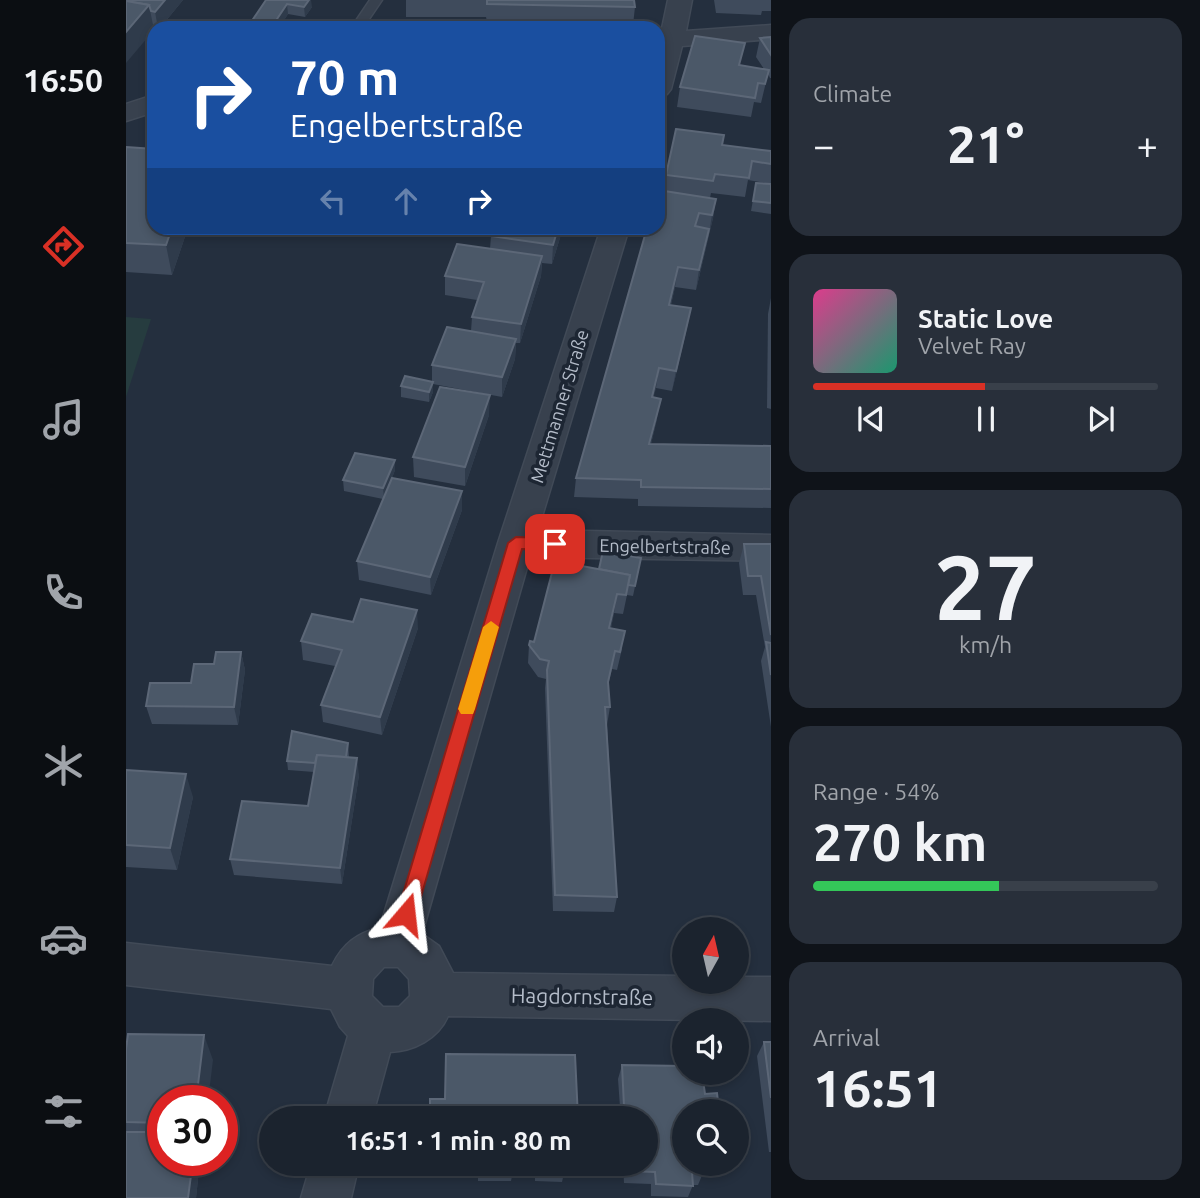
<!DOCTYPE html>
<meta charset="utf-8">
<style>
body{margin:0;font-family:Ubuntu,sans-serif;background:#282f3a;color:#f1f3f6;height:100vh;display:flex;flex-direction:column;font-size:26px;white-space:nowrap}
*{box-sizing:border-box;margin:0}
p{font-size:23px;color:#a0a4aa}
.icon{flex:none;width:38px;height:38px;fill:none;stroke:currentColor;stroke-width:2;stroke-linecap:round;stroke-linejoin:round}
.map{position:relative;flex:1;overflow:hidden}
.details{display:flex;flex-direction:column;gap:18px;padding:18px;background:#0f1319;width:429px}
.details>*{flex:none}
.guide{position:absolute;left:21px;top:21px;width:518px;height:214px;border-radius:21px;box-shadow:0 4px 10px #0003,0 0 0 2px #39404a;background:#1a4fa0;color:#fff;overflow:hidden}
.needle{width:46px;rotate:8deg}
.buttons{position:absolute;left:546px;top:917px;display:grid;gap:14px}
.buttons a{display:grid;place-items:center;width:77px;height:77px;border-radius:50%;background:#1b232e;box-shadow:0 4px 10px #0003,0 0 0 2px #39404a;font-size:35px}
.speed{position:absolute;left:21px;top:1085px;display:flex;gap:14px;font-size:35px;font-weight:700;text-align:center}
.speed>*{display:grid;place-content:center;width:91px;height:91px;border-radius:50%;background:#1b232e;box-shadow:0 4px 10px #0003,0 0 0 2px #39404a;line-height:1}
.speed .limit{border:10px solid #d22;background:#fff;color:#111}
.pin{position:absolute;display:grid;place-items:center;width:60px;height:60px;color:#fff;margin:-30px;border-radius:14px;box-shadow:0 4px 10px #0006}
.me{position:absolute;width:77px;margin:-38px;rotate:17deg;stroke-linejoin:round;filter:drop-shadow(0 0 5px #0008)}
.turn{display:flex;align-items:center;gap:24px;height:147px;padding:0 28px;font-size:32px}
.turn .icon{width:91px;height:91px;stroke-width:2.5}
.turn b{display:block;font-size:49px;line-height:60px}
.lanes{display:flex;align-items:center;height:66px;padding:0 28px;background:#0003;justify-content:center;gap:35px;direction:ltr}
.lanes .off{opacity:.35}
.big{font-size:52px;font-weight:700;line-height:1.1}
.details .tile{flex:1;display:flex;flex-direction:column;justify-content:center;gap:10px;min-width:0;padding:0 24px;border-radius:21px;background:#282f3a}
.details .dial{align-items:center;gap:0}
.dial b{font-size:91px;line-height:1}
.song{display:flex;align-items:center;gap:21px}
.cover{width:84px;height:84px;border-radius:10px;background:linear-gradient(135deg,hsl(330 70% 55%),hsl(160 70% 35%))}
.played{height:7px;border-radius:4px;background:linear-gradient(90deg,#d93025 50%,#39404a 50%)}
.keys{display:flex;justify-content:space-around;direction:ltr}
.heat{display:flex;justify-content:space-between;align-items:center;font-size:38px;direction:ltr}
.charge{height:10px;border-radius:5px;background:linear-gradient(90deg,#34c759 54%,#39404a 0)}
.trip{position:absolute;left:133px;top:1106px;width:399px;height:70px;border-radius:35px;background:#1b232e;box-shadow:0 4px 10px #0003,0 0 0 2px #39404a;font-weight:700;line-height:70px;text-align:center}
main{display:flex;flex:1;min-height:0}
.tab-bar{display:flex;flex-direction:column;width:126px;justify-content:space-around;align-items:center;background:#0b0e12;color:#a0a4aa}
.tab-bar .icon{width:49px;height:49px}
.tab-bar .selected{color:#d93025}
.tab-bar b{font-size:32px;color:#f1f3f6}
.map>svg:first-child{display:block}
.green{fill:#263c3f}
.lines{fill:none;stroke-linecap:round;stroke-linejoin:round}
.lane-casing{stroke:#414a57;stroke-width:3}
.street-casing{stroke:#414a57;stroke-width:3}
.lane{fill:#38414e;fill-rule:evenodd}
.street{fill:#38414e;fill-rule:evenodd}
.wall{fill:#3f4b5c}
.shaded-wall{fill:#2f3b4b}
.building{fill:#4b5868;stroke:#5c6777;stroke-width:2}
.route{fill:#d93025;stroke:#8d1f18;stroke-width:2}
.slow{fill:#f59e0b}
.labels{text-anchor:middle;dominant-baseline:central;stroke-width:7;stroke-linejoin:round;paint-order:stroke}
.street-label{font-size:18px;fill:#b4bcc9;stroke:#1d2633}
.near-street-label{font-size:21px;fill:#b4bcc9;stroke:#1d2633}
</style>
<main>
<nav class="tab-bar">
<b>16:50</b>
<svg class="icon selected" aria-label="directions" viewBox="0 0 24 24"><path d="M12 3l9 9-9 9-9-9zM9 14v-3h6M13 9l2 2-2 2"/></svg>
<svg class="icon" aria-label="music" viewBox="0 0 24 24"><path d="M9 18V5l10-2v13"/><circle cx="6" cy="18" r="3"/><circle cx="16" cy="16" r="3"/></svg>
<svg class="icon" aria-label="phone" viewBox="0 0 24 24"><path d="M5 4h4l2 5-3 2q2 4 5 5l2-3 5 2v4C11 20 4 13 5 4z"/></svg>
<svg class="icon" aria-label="climate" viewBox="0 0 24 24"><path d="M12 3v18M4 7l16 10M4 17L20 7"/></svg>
<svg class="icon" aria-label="car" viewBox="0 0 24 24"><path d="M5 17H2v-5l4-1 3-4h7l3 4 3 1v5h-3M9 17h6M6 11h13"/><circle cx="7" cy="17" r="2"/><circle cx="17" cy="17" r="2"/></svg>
<svg class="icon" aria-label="filters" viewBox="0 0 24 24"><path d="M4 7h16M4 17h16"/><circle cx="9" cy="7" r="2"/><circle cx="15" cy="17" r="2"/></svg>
</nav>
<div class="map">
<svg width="646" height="1198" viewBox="0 0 646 1198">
<rect width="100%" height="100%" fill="#242f3e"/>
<path class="green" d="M0,317L25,319L0,397Z"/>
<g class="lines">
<defs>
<path id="lane" d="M244,0H256L237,28H225Z"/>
<g id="street">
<path d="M542,0H566L560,31L646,25V39L556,46L545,89L541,94L532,97V34L535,33Z"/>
<path d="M28,95V112L0,121V104Z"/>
<path d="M475,228H503L412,530L646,535V561L404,557L296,934L313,946L327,973L558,976V982H611V977H646V1021L322,1016C312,1039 288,1051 264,1052L246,1118H198L222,1036L214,1027L205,1009L0,985V943L206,966C217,943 231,934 254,927L372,543ZM258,967H272L283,979L284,996L273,1007H257L246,996L247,979Z"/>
<path d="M185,1164H233L225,1198H175Z"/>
</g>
</defs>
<use href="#lane" class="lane-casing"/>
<use href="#street" class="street-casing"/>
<use href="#lane" class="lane"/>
<use href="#street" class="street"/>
</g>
<g class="wall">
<path d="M0,0H57L34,28H28V30Z"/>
<path d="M140,0L186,7L179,17L162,14L153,28H121Z"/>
<path d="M280,0H508L509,7L507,25L361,22L360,17H280Z"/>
<path d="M588,0H645V11H636L635,15L590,13Z"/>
<path d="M645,37V78H644L642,74L635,103L628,102L625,117L551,107L554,87L615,66L638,69L630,57L634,38Z"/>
<path d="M596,145L645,151V184L622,180L619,197L585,193L584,198L590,199L587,218L570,290L549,287L545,305L565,308L561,328L546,391L530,388L527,397L531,419L525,444L645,446V508L512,506V499L448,497L450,478L537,191L540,175Z"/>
<path d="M0,147L28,228H62L46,275L0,272Z"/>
<path d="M630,183L645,184V214L625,211Z"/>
<path d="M437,228L426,264L416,263L415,276L394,343H390L389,359L376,397L307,384V392L303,402L275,397V386L306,382V365L345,331L346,317L351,300L319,295V276L364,249L365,236Z"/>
<path d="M645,298V409L641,408L642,314Z"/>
<path d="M363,415L339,486L288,477L287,457Z"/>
<path d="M269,470L266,478L336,491V510L305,595L233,580L231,561L257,499L218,491L217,480Z"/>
<path d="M618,544H645V727L635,661L639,647L630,595H617L613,563Z"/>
<path d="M515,558L507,596L501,595L497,614L488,613L485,628L496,649L491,670L486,669L482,685L484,707L481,725L491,897L488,912L427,911L419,688L420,679L412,677L402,663L403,645L408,642L473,569Z"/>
<path d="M227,622L292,628L256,735L197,722L195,705L209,666L177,660L175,641Z"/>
<path d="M115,652L119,670L112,725L26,724L20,706L65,683L88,664Z"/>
<path d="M222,743L223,757L233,775L216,884L108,875L104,859L182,806L188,772L162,770L161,761Z"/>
<path d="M0,770L67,797L51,870L0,867Z"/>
<path d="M638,1042H645V1152H643L631,1056Z"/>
<path d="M0,1049L87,1060L37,1101V1160H74L70,1198H0Z"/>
<path d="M496,1065L558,1111L577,1173L572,1185H567L562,1197L525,1196V1184L498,1183L497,1164H520V1118H490L494,1107L492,1079Z"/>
<path d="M304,1164H449L448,1169H439L436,1182L409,1181V1176H386L385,1181H352V1167H304Z"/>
</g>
<g class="shaded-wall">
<path d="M39,0H57L34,28H32L29,12Z"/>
<path d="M183,0H185L186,7L179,17L178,7Z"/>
<path d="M161,4L162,14L153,28H145Z"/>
<path d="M23,5L28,30L0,63V32Z"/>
<path d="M590,199L587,218L583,234L586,215Z"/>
<path d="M46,228H62L46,275L40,245Z"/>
<path d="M432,228H437L426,264L427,245Z"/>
<path d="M583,229L580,248L570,290L573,270Z"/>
<path d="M416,256L415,276L394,343L395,324Z"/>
<path d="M552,267L549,287L540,324L543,305Z"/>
<path d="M565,308L561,328L546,391L550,371Z"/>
<path d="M390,339L389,359L376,397V377Z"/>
<path d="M533,368L530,388L523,416L526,397Z"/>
<path d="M307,382V392L303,402V392Z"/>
<path d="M364,395L363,415L339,486V467Z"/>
<path d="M535,399L531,419L520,464L523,444Z"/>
<path d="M269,460V470L258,499L257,488Z"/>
<path d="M336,491V510L305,595L304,577Z"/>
<path d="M491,594L488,613L481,647L483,628Z"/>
<path d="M291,610L292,628L256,735L254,717Z"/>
<path d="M115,652L119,670L112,725L108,707Z"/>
<path d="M231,758L233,775L216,884L214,868Z"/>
<path d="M60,774L67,797L51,870L44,848Z"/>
<path d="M78,1035L87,1060L82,1101H70Z"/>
<path d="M67,1160H74L70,1198H62Z"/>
</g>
<g class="building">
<path d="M0,0H39L29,12L25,11L23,5L0,1Z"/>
<path d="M140,0H183L178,7L161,4L145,28H121Z"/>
<path d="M361,0H508L509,7L361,4Z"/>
<path d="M0,1L23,5L0,32Z"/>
<path d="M569,36L619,43L613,65L643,70L639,84L632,83L629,98L554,87Z"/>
<path d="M645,37V55L634,38Z"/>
<path d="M550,129L598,135L596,145L645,151V164L626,161L623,178L589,174L587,181L540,175Z"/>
<path d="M0,147L28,149V228H46L40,245L0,243Z"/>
<path d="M630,183L645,184V203L627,201Z"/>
<path d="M532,190L590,199L586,215L573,213L569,226L583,229L573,270L552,267L543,305L565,308L550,371L533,368L526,397L535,399L523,444L645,446V489L515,487V480L450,478L521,228H532Z"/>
<path d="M368,228H432L427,245L365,236Z"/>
<path d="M331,244L416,256L395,324L346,317L358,282L319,276Z"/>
<path d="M321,327L390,339L376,377L306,365Z"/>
<path d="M279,376L307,382L303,392L275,386Z"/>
<path d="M314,387L364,395L339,467L287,457Z"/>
<path d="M229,453L269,460L257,488L217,480Z"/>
<path d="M266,478L336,491L304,577L231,561Z"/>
<path d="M618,544H645V635L635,576H622Z"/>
<path d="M477,551L515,558L509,586L502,585L504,575L473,569Z"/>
<path d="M429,561L504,575L500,595L491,594L483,628L499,631L494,652L489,651L482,682L484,707H479L491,897L429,895L421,670L423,661L414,659L403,645L404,641L408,642Z"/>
<path d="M235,599L291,610L254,717L195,705L216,650L175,641L186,614L227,622Z"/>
<path d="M640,642L645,643V675Z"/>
<path d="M90,652H115L108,707L20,706L24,683H65L68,664H88Z"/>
<path d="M166,731L222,743L220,757L191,755L189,763L161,761Z"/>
<path d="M191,755L231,758L214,868L104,859L116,801L182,806Z"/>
<path d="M0,770L60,774L44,848L0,845Z"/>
<path d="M2,1034L78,1035L70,1101H37V1123L0,1122V1049Z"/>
<path d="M638,1042H645V1098Z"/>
<path d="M320,1054L449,1055L452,1118H304V1099H319Z"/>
<path d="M496,1065L558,1066V1073H576L579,1094L591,1093L593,1111H558V1164H577V1173L566,1172L567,1186L530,1184L529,1172L502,1171V1164H520V1118H494V1106H498Z"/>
<path d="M0,1132H37V1160H67L62,1198H0Z"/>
</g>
<path class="route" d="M390,537L429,538L436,544L429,550L396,549L290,914L287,920L280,922L274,920L271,914L382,543Z"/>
<path class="slow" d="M365,621L373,627L349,709L347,714H335L332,709L357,627Z"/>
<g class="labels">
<g class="street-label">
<text transform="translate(433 406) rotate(-73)">Mettmanner Straße</text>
<text transform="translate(539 546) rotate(1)">Engelbertstraße</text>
</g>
<g class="near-street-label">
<text transform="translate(456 996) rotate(1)">Hagdornstraße</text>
</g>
</g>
</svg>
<div class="buttons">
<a><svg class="needle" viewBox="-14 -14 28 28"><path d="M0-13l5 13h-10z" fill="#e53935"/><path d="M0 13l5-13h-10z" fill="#a0a4aa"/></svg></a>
<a><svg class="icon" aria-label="sound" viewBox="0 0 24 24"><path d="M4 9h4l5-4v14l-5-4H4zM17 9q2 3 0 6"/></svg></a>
<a><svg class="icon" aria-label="search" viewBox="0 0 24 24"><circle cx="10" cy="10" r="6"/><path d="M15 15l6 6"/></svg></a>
</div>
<div class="speed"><div class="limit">30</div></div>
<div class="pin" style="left:429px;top:544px;background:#d93025"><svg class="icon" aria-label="arrive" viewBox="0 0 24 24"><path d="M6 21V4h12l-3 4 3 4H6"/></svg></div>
<svg class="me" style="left:280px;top:914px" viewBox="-20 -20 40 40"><path d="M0-17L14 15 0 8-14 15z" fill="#d93025" stroke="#fff" stroke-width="4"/></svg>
<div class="trip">16:51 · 1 min · 80 m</div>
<div class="guide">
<div class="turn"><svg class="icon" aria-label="right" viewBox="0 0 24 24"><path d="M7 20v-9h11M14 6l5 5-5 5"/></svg><div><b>70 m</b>Engelbertstraße</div></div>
<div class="lanes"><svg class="icon off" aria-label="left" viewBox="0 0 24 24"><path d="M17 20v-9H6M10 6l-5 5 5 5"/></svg><svg class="icon off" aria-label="ahead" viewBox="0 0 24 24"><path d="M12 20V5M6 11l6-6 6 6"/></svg><svg class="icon" aria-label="right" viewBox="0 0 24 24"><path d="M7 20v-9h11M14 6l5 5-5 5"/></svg></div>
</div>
</div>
<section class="details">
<div class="tile"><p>Climate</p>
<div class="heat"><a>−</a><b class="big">21°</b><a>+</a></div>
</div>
<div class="tile">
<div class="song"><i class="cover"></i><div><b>Static Love</b><p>Velvet Ray</p></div></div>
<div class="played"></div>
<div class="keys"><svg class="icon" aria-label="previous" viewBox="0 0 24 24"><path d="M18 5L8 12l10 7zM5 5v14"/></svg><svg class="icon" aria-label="pause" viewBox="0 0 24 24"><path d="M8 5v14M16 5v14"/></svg><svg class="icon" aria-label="next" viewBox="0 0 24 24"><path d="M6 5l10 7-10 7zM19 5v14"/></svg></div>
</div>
<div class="tile dial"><b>27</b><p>km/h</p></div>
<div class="tile"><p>Range · 54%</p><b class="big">270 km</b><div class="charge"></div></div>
<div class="tile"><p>Arrival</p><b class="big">16:51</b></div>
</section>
</main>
